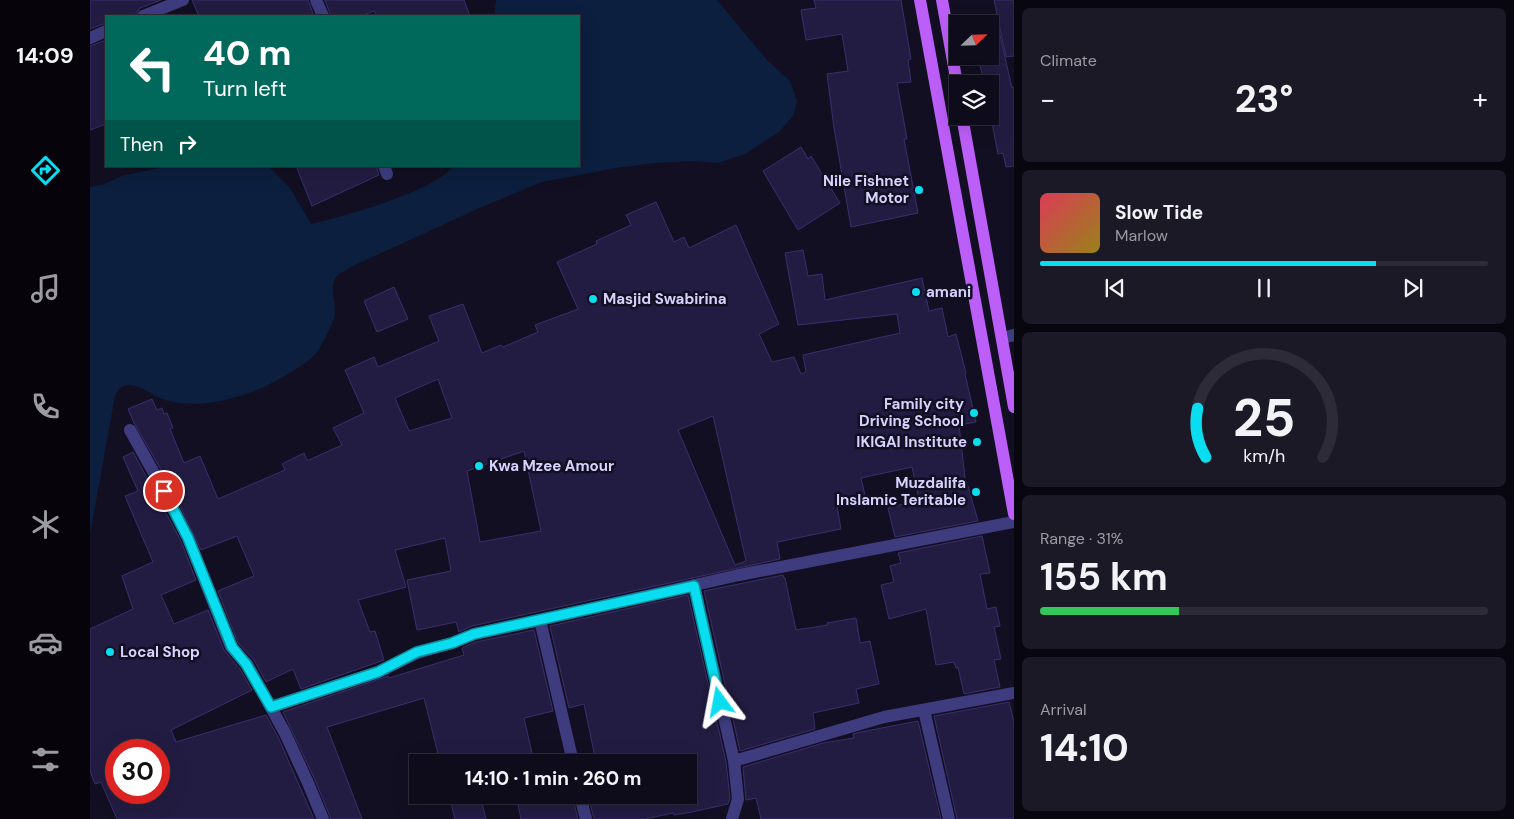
<!DOCTYPE html>
<meta charset="utf-8">
<style>
body{margin:0;font-family:"DM Sans",sans-serif;background:#1c1927;color:#f1f3f6;height:100vh;display:flex;flex-direction:column;font-size:19px;white-space:nowrap}
*{box-sizing:border-box;margin:0}
p{font-size:16px;color:#9b9ba2}
.icon{flex:none;width:28px;height:28px;fill:none;stroke:currentColor;stroke-width:2;stroke-linecap:round;stroke-linejoin:round}
.map{position:relative;flex:1;overflow:hidden}
.panel{display:flex;flex-direction:column;gap:8px;padding:8px;background:#08060e;width:500px}
.panel>*{flex:none}
.top-card{position:absolute;left:15px;top:15px;width:475px;height:152px;border-radius:0px;box-shadow:0 5px 20px #0002,0 0 0 1px #2e2b39;background:#00695c;color:#fff;overflow:hidden}
.needle{width:32px;rotate:67deg}
.buttons{position:absolute;left:859px;top:15px;display:grid;gap:10px}
.buttons a{display:grid;place-items:center;width:50px;height:50px;border-radius:0px;background:#0e0b1a;box-shadow:0 5px 20px #0002,0 0 0 1px #2e2b39;font-size:25px}
.speed{position:absolute;left:15px;top:739px;display:flex;gap:10px;font-size:25px;font-weight:700;text-align:center}
.speed>*{display:grid;place-content:center;width:65px;height:65px;border-radius:50%;background:#0e0b1a;box-shadow:0 5px 20px #0002,0 0 0 1px #2e2b39;line-height:1}
.speed .limit{border:8px solid #d22;background:#fff;color:#111}
.pin{position:absolute;display:grid;place-items:center;width:42px;height:42px;color:#fff;margin:-21px;border:2px solid #fff;border-radius:50%;box-shadow:0 1px 5px #0007}
.me{position:absolute;width:55px;margin:-28px;rotate:347deg;stroke-linejoin:round;filter:drop-shadow(0 0 4px #0008)}
.turn{display:flex;align-items:center;gap:18px;height:105px;padding:0 15px;font-size:22px}
.turn .icon{width:65px;height:65px;stroke-width:2.5}
.turn b{display:block;font-size:35px;line-height:42px}
.then{display:flex;align-items:center;height:48px;padding:0 15px;background:#0003;gap:10px;font-size:19px}
.big{font-size:38px;font-weight:700;line-height:1.1}
.panel .widget{flex:1;display:flex;flex-direction:column;justify-content:center;gap:8px;min-width:0;padding:0 18px;border-radius:8px;background:#1c1927}
.panel .dial{align-items:center;gap:0}
.dial svg{height:130px;overflow:visible;fill:none;stroke:#2e2b39;stroke-width:7;stroke-linecap:round;text-anchor:middle}
.dial text{fill:#f1f3f6;stroke:none}
.song{display:flex;align-items:center;gap:15px}
.cover{width:60px;height:60px;border-radius:8px;background:linear-gradient(135deg,hsl(350 70% 55%),hsl(50 70% 35%))}
.played{height:5px;border-radius:2px;background:linear-gradient(90deg,#0bddf0 75%,#2e2b39 75%)}
.keys{display:flex;justify-content:space-around;direction:ltr}
.heat{display:flex;justify-content:space-between;align-items:center;font-size:28px;direction:ltr}
.charge{height:8px;border-radius:4px;background:linear-gradient(90deg,#34c759 31%,#2e2b39 0)}
.trip{position:absolute;left:319px;top:754px;width:288px;height:50px;border-radius:0px;background:#0e0b1a;box-shadow:0 5px 20px #0002,0 0 0 1px #2e2b39;font-weight:700;line-height:50px;text-align:center}
main{display:flex;flex:1;min-height:0}
.tab-bar{display:flex;flex-direction:column;width:90px;justify-content:space-around;align-items:center;background:#06040a;color:#9b9ba2}
.tab-bar .icon{width:35px;height:35px}
.tab-bar .on{color:#0bddf0}
.tab-bar b{font-size:22px;color:#f1f3f6}
.map>svg:first-child{display:block}
.water{fill:#0c1f3e}
.building{fill:#231c42;stroke:#3a2f6d;fill-rule:evenodd}
.lines{fill:none;stroke-linecap:round;stroke-linejoin:round}
.minor{stroke:#3e3c7f;stroke-width:12}
.major{stroke:#bc5ff8;stroke-width:12}
.route-casing{stroke:#07909c;stroke-width:12}
.route{stroke:#0bddf0;stroke-width:9}
.poi-dot{fill:#0bddf0;stroke:#120f22;stroke-width:2}
.labels{text-anchor:middle;dominant-baseline:central;stroke-width:5;stroke-linejoin:round;paint-order:stroke}
.poi-label{font-size:15px;font-weight:bold;fill:#d6d2fd;stroke:#120f22;text-anchor:end}
</style>
<main>
<nav class="tab-bar">
<b>14:09</b>
<svg class="icon on" aria-label="directions" viewBox="0 0 24 24"><path d="M12 3l9 9-9 9-9-9zM9 14v-3h6M13 9l2 2-2 2"/></svg>
<svg class="icon" aria-label="music" viewBox="0 0 24 24"><path d="M9 18V5l10-2v13"/><circle cx="6" cy="18" r="3"/><circle cx="16" cy="16" r="3"/></svg>
<svg class="icon" aria-label="phone" viewBox="0 0 24 24"><path d="M5 4h4l2 5-3 2q2 4 5 5l2-3 5 2v4C11 20 4 13 5 4z"/></svg>
<svg class="icon" aria-label="climate" viewBox="0 0 24 24"><path d="M12 3v18M4 7l16 10M4 17L20 7"/></svg>
<svg class="icon" aria-label="car" viewBox="0 0 24 24"><path d="M5 17H2v-5l4-1 3-4h7l3 4 3 1v5h-3M9 17h6M6 11h13"/><circle cx="7" cy="17" r="2"/><circle cx="17" cy="17" r="2"/></svg>
<svg class="icon" aria-label="filters" viewBox="0 0 24 24"><path d="M4 7h16M4 17h16"/><circle cx="9" cy="7" r="2"/><circle cx="15" cy="17" r="2"/></svg>
</nav>
<div class="map">
<svg width="924" height="819" viewBox="0 0 924 819">
<rect width="100%" height="100%" fill="#120f22"/>
<path class="water" d="M406,0H627L677,60L700,81L707,101L703,116L689,132L655,154L628,163L605,161L565,163L526,168L452,182L387,209L261,267C257,270 249,273 246,277C238,288 248,305 244,318C240,329 233,343 227,352C218,365 175,388 159,393C133,402 100,409 73,399C61,395 52,385 39,385C32,385 28,390 25,396L0,534V187L12,185L34,175L81,166H178L200,188L221,224C252,217 346,191 363,166H489V16H404Z"/>
<g class="building">
<path d="M0,0H71L50,8L45,15L41,16H16V23L0,29Z"/>
<path d="M102,0H218L224,16H109Z"/>
<path d="M235,0H374L380,16H287L284,11L271,16H241Z"/>
<path d="M724,0H811L821,59L818,60L821,82L807,83L817,139H814L828,213L761,227L744,128L737,74L758,71L752,34L716,40L711,10L726,8Z"/>
<path d="M904,0H924V56L916,57Z"/>
<path d="M907,22L922,88L924,87V166L916,167L913,153L908,154L902,123L907,122L900,84H899L897,77L893,78L888,56H900V23Z"/>
<path d="M16,40V124L0,130V46Z"/>
<path d="M711,147L718,159L721,156L750,203L708,230L673,171Z"/>
<path d="M206,166H286L289,175L222,206Z"/>
<path d="M566,202L584,242L594,237L599,248L646,225L689,324L669,334L682,362L704,357L711,374L716,372L713,355L810,333L807,314L708,325L695,253L713,250L718,276L732,274L735,300L832,278L839,311L852,308L858,337L866,334L876,373L875,374L886,422L869,425L876,486H878L888,521L805,537L798,508L829,500L822,467L771,478L776,500L747,506L751,529L687,542L690,559L382,626L369,632L366,622L327,630L317,580L361,571L355,538L305,550L316,587L268,600L280,632L285,631L294,660L211,689L203,669L176,682L164,660L148,643L128,591L164,576L147,536L111,550L81,487L44,423L38,409L62,399L67,410L72,408L74,414L77,413L83,428L80,429L94,463L110,456L128,499L195,470L192,464L214,453L217,460H219L252,445L243,428L274,413L255,370L284,357L288,367L349,341L339,316L373,304L392,353L411,345L413,347L448,332L445,325L488,309L467,262L507,244L506,241L541,225L536,215ZM348,379L362,418L319,431L305,398ZM623,416L656,561L645,565L588,430ZM434,451L451,531L390,542L377,471Z"/>
<path d="M304,287L318,319L287,332L274,301Z"/>
<path d="M43,452L91,541L106,580L71,595L84,624L118,610L134,650L150,669L162,690L81,730L86,742L176,715L188,737L224,819H27L11,782L5,784L0,771V629L43,609L32,576L63,562L35,496L48,491L33,457ZM26,750H69V792H26Z"/>
<path d="M892,536L900,573L890,574L897,609L906,607L910,626L904,627L911,659L904,660L910,687L874,694L868,667L866,668L864,662L846,665L836,609L799,619L791,585L804,582L800,566L811,563L808,553Z"/>
<path d="M693,575L694,578H695L706,630L738,625L737,623L766,618L770,643L780,641L789,684L766,689L769,703L723,713L725,729L650,751L614,591Z"/>
<path d="M598,595L636,762L640,798L638,804L602,812L584,815L583,813L555,819H504L498,795H598V762H506L494,704L479,708L460,626Z"/>
<path d="M444,630L463,711L434,718L444,762H350L334,698L237,727L272,819H241L225,780L193,712L298,676L299,678L374,655L372,648L386,642Z"/>
<path d="M919,702L924,722V819H867L844,716Z"/>
<path d="M828,721L851,819H671L666,798L656,800L653,767L733,743L764,738L763,734L776,731Z"/>
<path d="M359,795H390L396,819H365Z"/>
<path d="M426,795H482L488,819H431Z"/>
</g>
<g class="lines">
<g class="minor">
<path d="M226,0L233,16"/>
<path d="M53,16L93,0"/>
<path d="M0,38L16,31"/>
<path d="M294,166L297,174"/>
<path d="M912,338L924,335"/>
<path d="M40,430L74,491L98,538L141,647L157,664L195,733L218,783L233,819"/>
<path d="M604,585L644,761L794,717L924,693"/>
<path d="M181,707L288,672L327,653L362,643L384,634L450,620"/>
<path d="M834,710L859,819"/>
<path d="M483,762L450,620L649,575L924,522"/>
<path d="M490,795L496,819"/>
<path d="M642,819L648,799L644,761"/>
</g>
<g class="major">
<path d="M830,0L924,514"/>
<path d="M852,0L868,89"/>
<path d="M872,116L924,407"/>
</g>
</g>
<g class="lines">
<defs>
<path id="route" d="M74,491L98,538L142,647L156,664L181,707L288,672L327,652L362,643L384,634L604,586L630,702"/>
</defs>
<use href="#route" class="route-casing"/>
<use href="#route" class="route"/>
</g>
<g class="poi-dot">
<circle cx="829" cy="190" r="5"/>
<circle cx="826" cy="292" r="5"/>
<circle cx="503" cy="299" r="5"/>
<circle cx="884" cy="413" r="5"/>
<circle cx="887" cy="442" r="5"/>
<circle cx="389" cy="466" r="5"/>
<circle cx="886" cy="492" r="5"/>
<circle cx="20" cy="652" r="5"/>
</g>
<g class="labels">
<g class="poi-label">
<text x="819" y="181">Nile Fishnet<tspan x="819" dy="17">Motor</tspan></text>
<text x="836" y="292" text-anchor="start">amani</text>
<text x="513" y="299" text-anchor="start">Masjid Swabirina</text>
<text x="874" y="404">Family city<tspan x="874" dy="17">Driving School</tspan></text>
<text x="877" y="442">IKIGAI Institute</text>
<text x="399" y="466" text-anchor="start">Kwa Mzee Amour</text>
<text x="876" y="483">Muzdalifa<tspan x="876" dy="17">Inslamic Teritable</tspan></text>
<text x="30" y="652" text-anchor="start">Local Shop</text>
</g>
</g>
</svg>
<div class="buttons">
<a><svg class="needle" viewBox="-14 -14 28 28"><path d="M0-13l5 13h-10z" fill="#e53935"/><path d="M0 13l5-13h-10z" fill="#9b9ba2"/></svg></a>
<a><svg class="icon" aria-label="layers" viewBox="0 0 24 24"><path d="M12 4l9 5-9 5-9-5zM3 14l9 5 9-5"/></svg></a>
</div>
<div class="speed"><div class="limit">30</div></div>
<div class="pin" style="left:74px;top:491px;background:#d93025"><svg class="icon" aria-label="arrive" viewBox="0 0 24 24"><path d="M6 21V4h12l-3 4 3 4H6"/></svg></div>
<svg class="me" style="left:630px;top:702px" viewBox="-20 -20 40 40"><path d="M0-17L14 15 0 8-14 15z" fill="#0bddf0" stroke="#fff" stroke-width="4"/></svg>
<div class="trip">14:10 · 1 min · 260 m</div>
<div class="top-card">
<div class="turn"><svg class="icon" aria-label="left" viewBox="0 0 24 24"><path d="M17 20v-9H6M10 6l-5 5 5 5"/></svg><div><b>40 m</b>Turn left</div></div>
<div class="then">Then<svg class="icon" aria-label="right" viewBox="0 0 24 24"><path d="M7 20v-9h11M14 6l5 5-5 5"/></svg></div>
</div>
</div>
<section class="panel">
<div class="widget"><p>Climate</p>
<div class="heat"><a>−</a><b class="big">23°</b><a>+</a></div>
</div>
<div class="widget">
<div class="song"><i class="cover"></i><div><b>Slow Tide</b><p>Marlow</p></div></div>
<div class="played"></div>
<div class="keys"><svg class="icon" aria-label="previous" viewBox="0 0 24 24"><path d="M18 5L8 12l10 7zM5 5v14"/></svg><svg class="icon" aria-label="pause" viewBox="0 0 24 24"><path d="M8 5v14M16 5v14"/></svg><svg class="icon" aria-label="next" viewBox="0 0 24 24"><path d="M6 5l10 7-10 7zM19 5v14"/></svg></div>
</div>
<div class="widget dial"><svg viewBox="0 0 100 80">
<path d="M14 69A42 42 0 1 1 86 69"/>
<path d="M14 69A42 42 0 0 1 9 39" stroke="#0bddf0"/>
<text x="50" y="56" font-size="32" font-weight="700">25</text>
<text x="50" y="72" font-size="11">km/h</text>
</svg></div>
<div class="widget"><p>Range · 31%</p><b class="big">155 km</b><div class="charge"></div></div>
<div class="widget"><p>Arrival</p><b class="big">14:10</b></div>
</section>
</main>
